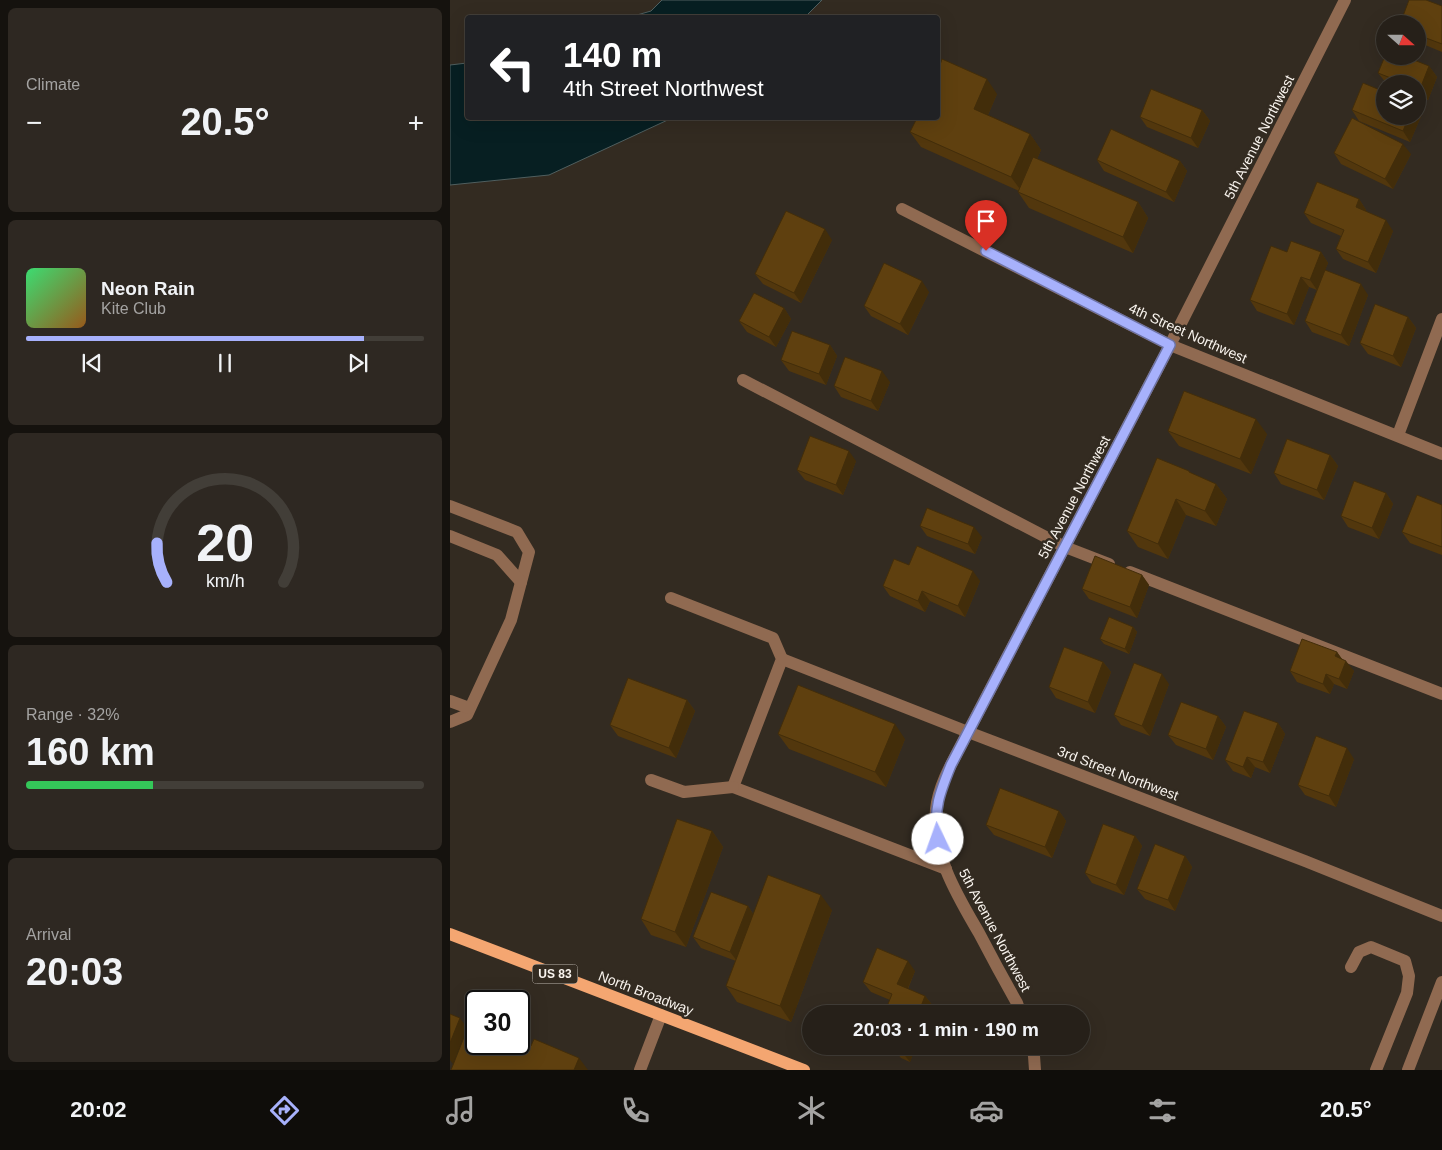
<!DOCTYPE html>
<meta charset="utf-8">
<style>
body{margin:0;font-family:Helvetica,sans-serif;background:#2e2822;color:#f1f3f6;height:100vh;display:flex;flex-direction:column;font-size:19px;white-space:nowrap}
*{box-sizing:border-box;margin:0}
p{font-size:16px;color:#a4a3a2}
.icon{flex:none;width:28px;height:28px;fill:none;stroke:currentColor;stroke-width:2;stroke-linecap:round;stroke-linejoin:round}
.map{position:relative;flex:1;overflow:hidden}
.drawer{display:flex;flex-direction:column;gap:8px;padding:8px;background:#15120e;width:450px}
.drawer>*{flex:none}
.hud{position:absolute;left:15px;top:15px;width:475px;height:105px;border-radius:5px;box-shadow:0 5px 20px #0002,0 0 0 1px #423e38;background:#202124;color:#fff;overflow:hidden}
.needle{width:32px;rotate:111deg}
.tools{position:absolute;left:926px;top:15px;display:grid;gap:10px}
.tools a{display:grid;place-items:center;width:50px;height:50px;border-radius:50%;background:#262019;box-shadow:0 5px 20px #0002,0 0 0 1px #423e38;font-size:25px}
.speed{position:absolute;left:15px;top:990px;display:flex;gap:10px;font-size:25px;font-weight:700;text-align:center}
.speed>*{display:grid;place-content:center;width:65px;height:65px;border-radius:50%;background:#262019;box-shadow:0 5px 20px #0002,0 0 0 1px #423e38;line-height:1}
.speed .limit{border:2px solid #111;border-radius:8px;background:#fff;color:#111}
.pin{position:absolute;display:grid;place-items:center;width:42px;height:42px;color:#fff;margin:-51px -21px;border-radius:50% 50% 50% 0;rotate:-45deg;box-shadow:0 0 5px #0007}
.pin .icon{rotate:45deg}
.me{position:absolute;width:55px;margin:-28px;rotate:357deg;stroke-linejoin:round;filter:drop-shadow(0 0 4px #0008)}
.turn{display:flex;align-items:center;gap:18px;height:105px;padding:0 15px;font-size:22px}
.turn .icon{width:65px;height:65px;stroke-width:2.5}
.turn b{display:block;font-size:35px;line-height:42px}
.big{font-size:38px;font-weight:700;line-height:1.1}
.drawer .tile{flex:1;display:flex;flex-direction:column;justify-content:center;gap:8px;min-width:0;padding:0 18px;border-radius:8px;background:#2e2822}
.drawer .dial{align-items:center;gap:0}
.dial svg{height:130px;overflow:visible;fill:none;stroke:#423e38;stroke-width:7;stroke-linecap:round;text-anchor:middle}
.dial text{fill:#f1f3f6;stroke:none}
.song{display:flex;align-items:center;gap:15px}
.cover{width:60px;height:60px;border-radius:8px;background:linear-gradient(135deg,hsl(140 70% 55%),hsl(30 70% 35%))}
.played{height:5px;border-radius:2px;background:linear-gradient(90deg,#a7b1fc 85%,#423e38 85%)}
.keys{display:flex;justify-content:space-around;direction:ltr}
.heat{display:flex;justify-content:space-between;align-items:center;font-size:28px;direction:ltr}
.charge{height:8px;border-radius:4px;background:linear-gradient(90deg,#34c759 32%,#423e38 0)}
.trip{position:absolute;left:352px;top:1005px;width:288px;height:50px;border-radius:25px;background:#262019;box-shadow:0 5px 20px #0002,0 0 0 1px #423e38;font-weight:700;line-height:50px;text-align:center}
.menu{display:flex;height:80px;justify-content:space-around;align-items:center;background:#0f0d0a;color:#a4a3a2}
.menu .icon{width:35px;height:35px}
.menu .current{color:#a7b1fc}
.menu b{font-size:22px;color:#f1f3f6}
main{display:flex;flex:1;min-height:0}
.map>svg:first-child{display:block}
.water{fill:#071f22;stroke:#505f5f}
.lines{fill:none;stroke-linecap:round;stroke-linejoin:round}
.lane{stroke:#906a51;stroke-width:12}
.street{stroke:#906a51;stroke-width:12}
.primary{stroke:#f4a671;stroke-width:12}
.wall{fill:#52370d}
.shaded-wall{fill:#422d0a}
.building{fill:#5f400f;stroke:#422d0a}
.route-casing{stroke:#6d73a4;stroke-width:12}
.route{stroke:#a7b1fc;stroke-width:9}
.labels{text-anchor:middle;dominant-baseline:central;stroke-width:5;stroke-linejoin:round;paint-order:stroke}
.shield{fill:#332b21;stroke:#beb8b0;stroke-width:1}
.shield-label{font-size:12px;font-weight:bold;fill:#f9f4ee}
.street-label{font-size:14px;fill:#f9f4ee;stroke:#332b21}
</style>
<main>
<section class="drawer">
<div class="tile"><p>Climate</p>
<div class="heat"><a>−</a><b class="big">20.5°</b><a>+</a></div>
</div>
<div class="tile">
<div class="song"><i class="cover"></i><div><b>Neon Rain</b><p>Kite Club</p></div></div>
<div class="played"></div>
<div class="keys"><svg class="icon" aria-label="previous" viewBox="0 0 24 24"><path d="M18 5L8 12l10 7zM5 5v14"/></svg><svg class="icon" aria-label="pause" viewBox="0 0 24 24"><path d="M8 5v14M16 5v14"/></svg><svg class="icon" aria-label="next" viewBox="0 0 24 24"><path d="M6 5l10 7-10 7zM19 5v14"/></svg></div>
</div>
<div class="tile dial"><svg viewBox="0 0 100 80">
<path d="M14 69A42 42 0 1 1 86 69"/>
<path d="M14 69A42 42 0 0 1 8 45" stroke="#a7b1fc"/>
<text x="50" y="56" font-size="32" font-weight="700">20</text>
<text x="50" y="72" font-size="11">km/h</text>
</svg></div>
<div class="tile"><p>Range · 32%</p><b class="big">160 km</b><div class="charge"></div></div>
<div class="tile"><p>Arrival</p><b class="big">20:03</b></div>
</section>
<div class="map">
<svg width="992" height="1070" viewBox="0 0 992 1070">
<rect width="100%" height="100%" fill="#332b21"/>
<g class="water">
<path d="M212,0H372L355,17H180L201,11Z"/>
<path d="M17,63L18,118H222L99,175L0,185V65Z"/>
</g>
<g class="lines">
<g class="lane">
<path d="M293,380L615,547L659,564"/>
<path d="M948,435L992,319"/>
<path d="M0,506L67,532L79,552L61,620L17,715L0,722"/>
<path d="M0,536L47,555L71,582"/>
<path d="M680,572L992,694"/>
<path d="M221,598L323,638L332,659L283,787L496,869"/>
<path d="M332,659L518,732"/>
<path d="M0,701L19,708"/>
<path d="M201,780L234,792L283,787"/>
<path d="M901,967L909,952L921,947L955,961L959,976L957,993L926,1070"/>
<path d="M958,1070L992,982"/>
</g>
<g class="street">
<path d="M452,209L720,345L992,454"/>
<path d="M518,732L855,861L992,916"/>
<path d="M571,1014L567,1003C554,980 541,956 529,933C507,895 482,855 486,809C489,782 506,756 518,732L720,345L895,0"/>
<path d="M582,1046L584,1056L585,1070"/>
<path d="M190,1070L211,1015"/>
</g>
<path class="primary" d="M0,934L354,1070"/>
</g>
<g class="wall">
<path d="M992,6V52L968,42V24Z"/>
<path d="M979,66L987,77L978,100L968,96V84H937L928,73Z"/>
<path d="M547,94L538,115L580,134L591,150L587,159L688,202L698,218L683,253L579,208L568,192L569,191L471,147L460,132Z"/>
<path d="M752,110L760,121L748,148L697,127L690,117Z"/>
<path d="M902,110L972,114L960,142L909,121Z"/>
<path d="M884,153L961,154L943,189L891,164Z"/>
<path d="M647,160L730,161L737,171L724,202L654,171Z"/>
<path d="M909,199L916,210L915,212L943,231L926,273L893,259L886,249L891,236L861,223L854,213Z"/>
<path d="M382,240L351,303L313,284L305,274Z"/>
<path d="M837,252H871L878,263L875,270L918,295L899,346L862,332L855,321L867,290L859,287L844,325L807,311L800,300Z"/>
<path d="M479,292L458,335L421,316L414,306Z"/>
<path d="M334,308L341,319L326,347L297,332L289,321Z"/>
<path d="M958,317L966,328L951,367L918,354L910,343Z"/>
<path d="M380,345L387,356L376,385L339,371L331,360Z"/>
<path d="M440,382L428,411L391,397L384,386Z"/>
<path d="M718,431L817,434L801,474L729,446Z"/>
<path d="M880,455L888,466L874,500L831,484L824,473Z"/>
<path d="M406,461L393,495L355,480L347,470Z"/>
<path d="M739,471L741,473L766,484L777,499L766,526L736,515L718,559L688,547L677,531Z"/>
<path d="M936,493L943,504L929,539L898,527L891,516Z"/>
<path d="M992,505V555L960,543L952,532Z"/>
<path d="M470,526L532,537L525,554L477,536Z"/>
<path d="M459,565L530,581L515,617L480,601L475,612L440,596L433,586Z"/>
<path d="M692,575L699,585L687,618L639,599L632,589Z"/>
<path d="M683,627L687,632L679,654L654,644L650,639Z"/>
<path d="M887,652L892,659L904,671L897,689L884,684L880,694L847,682L840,671Z"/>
<path d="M653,662L661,672L645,713L606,698L599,687Z"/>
<path d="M719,684L700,736L671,725L664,715Z"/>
<path d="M237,700L245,711L226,758L168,736L160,725Z"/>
<path d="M768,716L776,727L763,760L726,745L718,735Z"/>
<path d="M828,723L835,734L820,773L805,767L801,778L783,771L775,760Z"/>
<path d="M328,734L455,739L436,787L339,749Z"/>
<path d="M904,759L886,807L855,795L848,785Z"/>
<path d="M609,811L616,821L602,858L544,835L536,825Z"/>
<path d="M262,831L273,847L236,947L201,935L191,919Z"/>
<path d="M685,836L692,846L674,895L642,883L635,873Z"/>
<path d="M735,856L742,867L725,911L695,899L687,889Z"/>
<path d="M298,906L303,914L382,910L341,1022L287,1002L276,986L286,961L251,948L243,937Z"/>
<path d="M465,971L458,989L475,996L483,1006L480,1014H434L440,1000L421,992L413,982Z"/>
<path d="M466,1046L460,1062L451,1058L443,1048Z"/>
</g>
<g class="shaded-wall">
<path d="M979,66L987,77L978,100L970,89Z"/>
<path d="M537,79L547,94L534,124L524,109Z"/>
<path d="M968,108L972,114L960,142L953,131L959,116H968Z"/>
<path d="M752,110L760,121L748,148L741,138Z"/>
<path d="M580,134L591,150L572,192L561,177Z"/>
<path d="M953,144L961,154L943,189L935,179Z"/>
<path d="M730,161L737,171L724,202L716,192Z"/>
<path d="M909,199L916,210L913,218L906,207Z"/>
<path d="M688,202L698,218L683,253L673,237Z"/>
<path d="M936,220L943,231L926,273L918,262Z"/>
<path d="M375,229L382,240L351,303L344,293Z"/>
<path d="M871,252L878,263L867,290L860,280Z"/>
<path d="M851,277L859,287L844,325L837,314Z"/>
<path d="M472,281L479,292L458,335L450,324Z"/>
<path d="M911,284L918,295L899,346L891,335Z"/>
<path d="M334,308L341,319L326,347L319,337Z"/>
<path d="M958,317L966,328L951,367L943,356Z"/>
<path d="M380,345L387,356L376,385L369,374Z"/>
<path d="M432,371L440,382L428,411L421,401Z"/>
<path d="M806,419L817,434L801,474L790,459Z"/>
<path d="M399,451L406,461L393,495L386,485Z"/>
<path d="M880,455L888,466L874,500L867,490Z"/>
<path d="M766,484L777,499L766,526L755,511Z"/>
<path d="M936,493L943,504L929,539L922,528Z"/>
<path d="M726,499L736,515L718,559L708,544Z"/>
<path d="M524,527L532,537L525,554L518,544Z"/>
<path d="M523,571L530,581L515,617L508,606Z"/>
<path d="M692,575L699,585L687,618L680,607Z"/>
<path d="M472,591L480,601L475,612L468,601Z"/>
<path d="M683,627L687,632L679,654L675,649Z"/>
<path d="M887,652L894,662L885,656Z"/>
<path d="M896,661L904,671L897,689L889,679Z"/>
<path d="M653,662L661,672L645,713L638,702Z"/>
<path d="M712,674L719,684L700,736L692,726Z"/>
<path d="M876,674L884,684L880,694L873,684Z"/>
<path d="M237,700L245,711L226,758L219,748Z"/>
<path d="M768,716L776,727L763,760L756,749Z"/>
<path d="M828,723L835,734L820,773L813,762Z"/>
<path d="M445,724L455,739L436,787L425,772Z"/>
<path d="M897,748L904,759L886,807L879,796Z"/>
<path d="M797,757L805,767L801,778L793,767Z"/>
<path d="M609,811L616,821L602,858L595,847Z"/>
<path d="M262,831L273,847L236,947L225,932Z"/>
<path d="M685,836L692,846L674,895L666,885Z"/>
<path d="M735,856L742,867L725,911L718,900Z"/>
<path d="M371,895L382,910L341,1022L330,1006Z"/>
<path d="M298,906L305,917L288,962L280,952Z"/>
<path d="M458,961L465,971L455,995L447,984Z"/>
<path d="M475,996L483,1006L480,1014H468Z"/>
<path d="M10,1018L17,1028L3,1064L0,1060V1043Z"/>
<path d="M455,1046H466L460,1062L452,1052Z"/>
<path d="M129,1058L138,1070H124Z"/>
</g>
<g class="building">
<path d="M959,0H976L992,6V44L968,35V24H950Z"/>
<path d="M935,56H954L979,66L970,89L968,88V84H956L928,73Z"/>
<path d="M492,59L537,79L524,109L580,134L561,177L460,132L467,118H488V71Z"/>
<path d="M913,83L935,92V116H959L953,131L902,110Z"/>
<path d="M701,89L752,110L741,138L690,117Z"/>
<path d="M902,118L953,144L935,179L884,153Z"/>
<path d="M661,129L730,161L716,192L647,160Z"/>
<path d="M583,157L688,202L673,237L568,192Z"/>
<path d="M867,182L909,199L906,207L936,220L918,262L886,249L894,230L854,213Z"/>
<path d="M336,211L375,229L344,293L305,274Z"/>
<path d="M841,241L871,252L860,280L851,277L837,314L800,300L821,246L837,252Z"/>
<path d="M434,263L472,281L450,324L414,306Z"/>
<path d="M875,270L911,284L891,335L855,321Z"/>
<path d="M304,293L334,308L319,337L289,321Z"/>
<path d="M925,304L958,317L943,356L910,343Z"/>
<path d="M342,331L380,345L369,374L331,360Z"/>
<path d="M395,357L432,371L421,401L384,386Z"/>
<path d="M734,391L806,419L790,459L718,431Z"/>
<path d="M360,436L399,451L386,485L347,470Z"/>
<path d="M837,439L880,455L867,490L824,473Z"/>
<path d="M707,458L739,471V472L766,484L755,511L726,499L708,544L677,531Z"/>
<path d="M904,481L936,493L922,528L891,516Z"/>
<path d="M967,495L992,505V547L952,532Z"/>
<path d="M477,508L524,527L518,544L470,526Z"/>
<path d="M467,546L523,571L508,606L472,591L468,601L433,586L444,559L459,565Z"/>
<path d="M645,556L692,575L680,607L632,589Z"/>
<path d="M659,617L683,627L675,649L650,639Z"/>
<path d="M852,639L887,652L885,656L896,661L889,679L876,674L873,684L840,671Z"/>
<path d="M614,647L653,662L638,702L599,687Z"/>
<path d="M684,663L712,674L692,726L664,715Z"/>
<path d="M178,678L237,700L219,748L160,725Z"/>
<path d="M348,685L445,724L425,772L328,734Z"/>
<path d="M731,702L768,716L756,749L718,735Z"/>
<path d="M794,711L828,723L813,762L797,757L793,767L775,760Z"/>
<path d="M866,736L897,748L879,796L848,785Z"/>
<path d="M550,788L609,811L595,847L536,825Z"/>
<path d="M227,819L262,831L225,932L191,919Z"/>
<path d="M653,824L685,836L666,885L635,873Z"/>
<path d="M705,844L735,856L718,900L687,889Z"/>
<path d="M318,875L371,895L330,1006L276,986Z"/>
<path d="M261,892L298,906L280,952L243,937Z"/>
<path d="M427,948L458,961L447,984L475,996L468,1014H434L442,994L413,982Z"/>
<path d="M0,1014L10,1018L0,1043Z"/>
<path d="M20,1022L26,1024V1044H69V1042L81,1046L84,1039L129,1058L124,1070H1Z"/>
<path d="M444,1046H455L452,1052L443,1048Z"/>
</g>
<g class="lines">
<defs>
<path id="route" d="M488,839C483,809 490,792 501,765L720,345L536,251"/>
</defs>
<use href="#route" class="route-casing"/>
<use href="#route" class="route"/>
</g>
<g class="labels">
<rect class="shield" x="82.5" y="964.5" width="45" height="19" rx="4"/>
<g class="shield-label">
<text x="105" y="974">US 83</text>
</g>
<g class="street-label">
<text transform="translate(809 137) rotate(-63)">5th Avenue Northwest</text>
<text transform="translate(738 333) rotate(24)">4th Street Northwest</text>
<text transform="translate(624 497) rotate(-62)">5th Avenue Northwest</text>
<text transform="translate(668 773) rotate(21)">3rd Street Northwest</text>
<text transform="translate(545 930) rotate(62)">5th Avenue Northwest</text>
<text transform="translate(196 993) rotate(21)">North Broadway</text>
</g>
</g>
</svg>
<div class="tools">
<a><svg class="needle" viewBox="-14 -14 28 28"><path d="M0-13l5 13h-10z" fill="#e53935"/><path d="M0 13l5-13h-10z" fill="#a4a3a2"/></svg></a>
<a><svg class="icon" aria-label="layers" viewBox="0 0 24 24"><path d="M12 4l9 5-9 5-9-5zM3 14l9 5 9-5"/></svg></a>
</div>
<div class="speed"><div class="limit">30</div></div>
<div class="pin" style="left:536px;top:251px;background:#d93025"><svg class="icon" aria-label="arrive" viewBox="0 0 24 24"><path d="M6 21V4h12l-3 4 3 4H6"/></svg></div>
<svg class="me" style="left:488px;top:839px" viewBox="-20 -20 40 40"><circle r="19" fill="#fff"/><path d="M0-13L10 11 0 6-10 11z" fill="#a7b1fc"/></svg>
<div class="trip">20:03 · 1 min · 190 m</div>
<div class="hud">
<div class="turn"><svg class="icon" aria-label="left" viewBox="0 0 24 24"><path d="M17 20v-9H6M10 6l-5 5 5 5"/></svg><div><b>140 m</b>4th Street Northwest</div></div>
</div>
</div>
</main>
<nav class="menu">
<b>20:02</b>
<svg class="icon current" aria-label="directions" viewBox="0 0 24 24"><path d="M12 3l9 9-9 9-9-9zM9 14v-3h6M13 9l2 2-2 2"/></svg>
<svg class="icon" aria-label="music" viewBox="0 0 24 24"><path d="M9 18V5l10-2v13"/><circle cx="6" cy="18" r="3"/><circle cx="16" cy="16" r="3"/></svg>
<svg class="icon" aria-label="phone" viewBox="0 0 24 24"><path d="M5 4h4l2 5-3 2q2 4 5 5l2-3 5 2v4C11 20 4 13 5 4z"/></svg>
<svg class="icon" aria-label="climate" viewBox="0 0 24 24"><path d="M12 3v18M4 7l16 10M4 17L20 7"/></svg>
<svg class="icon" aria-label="car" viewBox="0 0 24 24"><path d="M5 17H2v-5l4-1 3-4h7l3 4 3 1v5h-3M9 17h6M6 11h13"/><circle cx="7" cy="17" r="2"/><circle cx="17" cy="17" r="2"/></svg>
<svg class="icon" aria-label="filters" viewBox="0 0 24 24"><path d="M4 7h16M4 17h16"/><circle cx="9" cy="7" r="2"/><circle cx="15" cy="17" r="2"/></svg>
<b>20.5°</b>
</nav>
